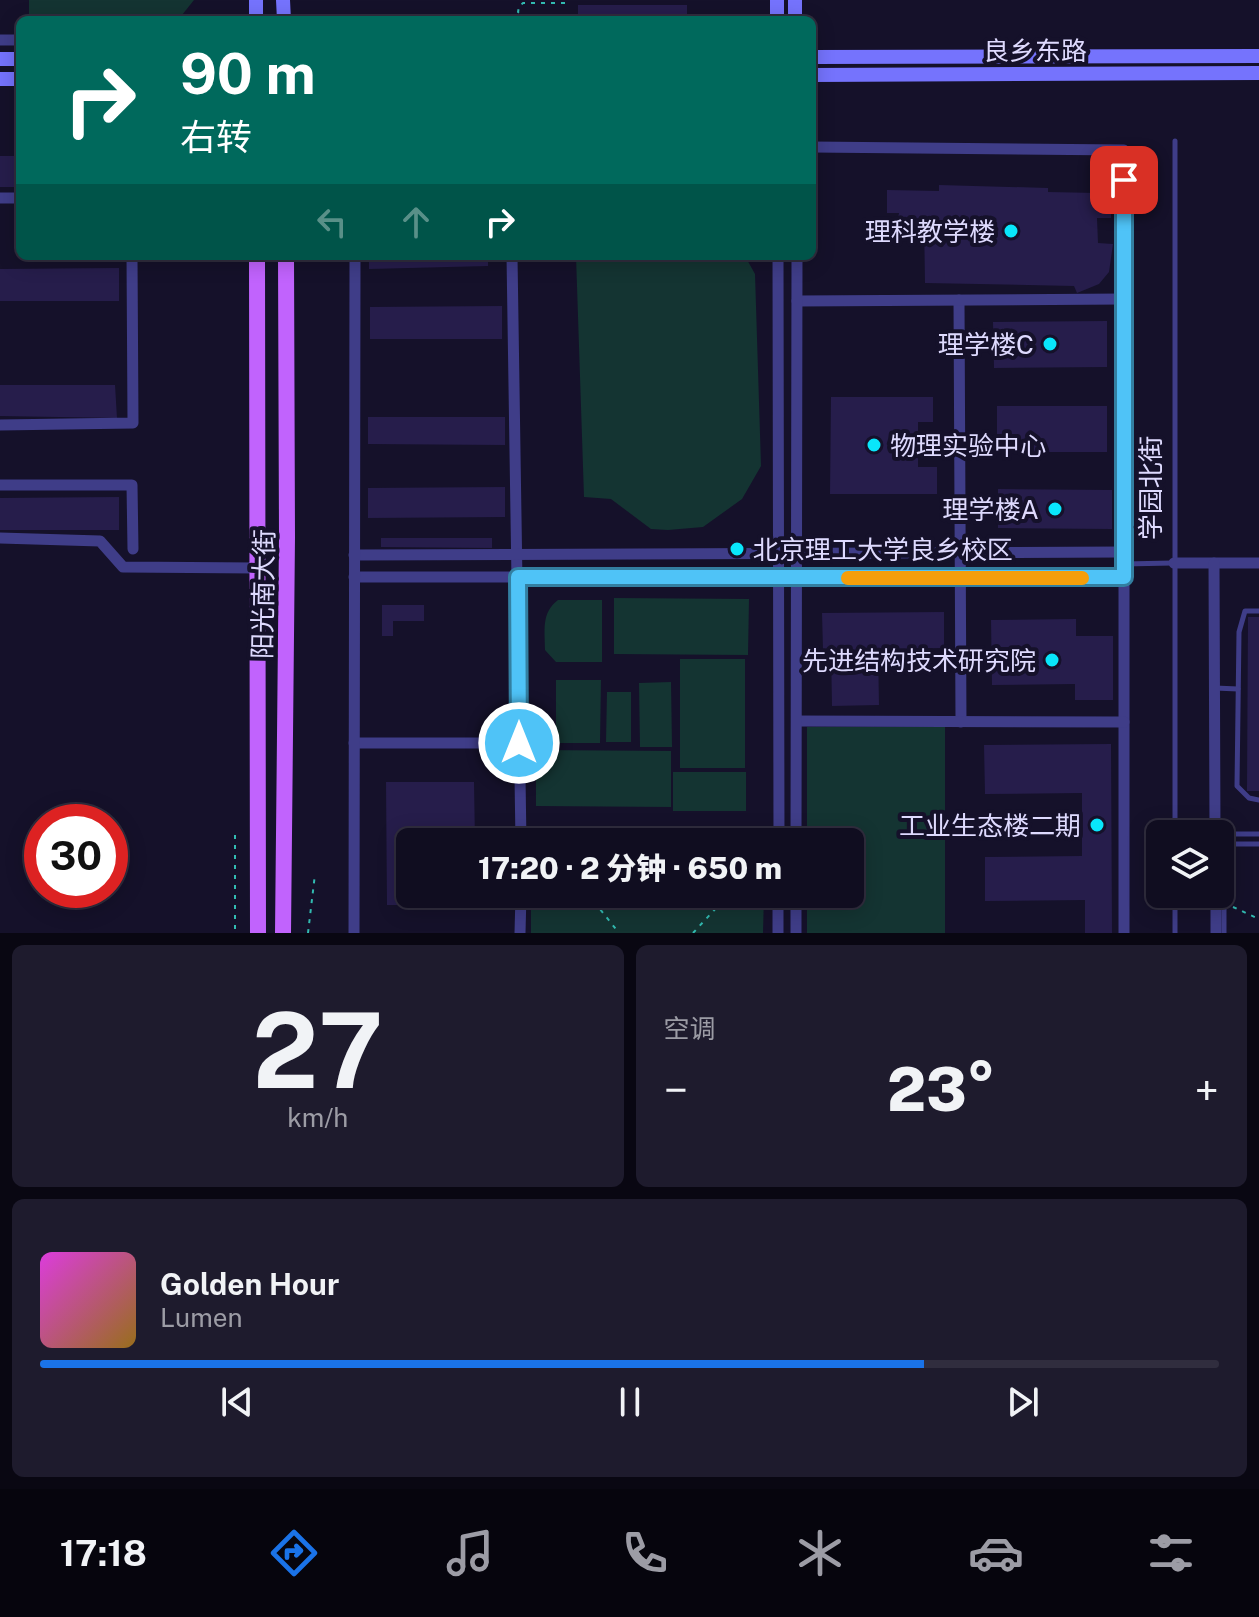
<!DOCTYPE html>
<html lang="zh">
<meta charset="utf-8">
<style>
body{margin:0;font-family:"Public Sans","Noto Sans SC",sans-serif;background:#1e1b2d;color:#f1f3f6;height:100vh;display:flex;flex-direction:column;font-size:30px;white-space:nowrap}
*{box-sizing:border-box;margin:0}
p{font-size:26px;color:#9c9ca5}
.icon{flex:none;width:44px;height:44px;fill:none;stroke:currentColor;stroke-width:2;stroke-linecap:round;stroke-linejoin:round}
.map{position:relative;height:933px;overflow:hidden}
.panel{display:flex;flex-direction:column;gap:12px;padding:12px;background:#090712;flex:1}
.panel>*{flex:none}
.top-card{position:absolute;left:16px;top:16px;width:800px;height:244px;border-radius:12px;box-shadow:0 4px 20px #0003,0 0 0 2px #302d3e;background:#00695c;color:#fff;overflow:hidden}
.controls{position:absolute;left:1146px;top:820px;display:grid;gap:16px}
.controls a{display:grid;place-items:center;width:88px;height:88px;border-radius:12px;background:#100d20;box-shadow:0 4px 20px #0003,0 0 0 2px #302d3e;font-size:40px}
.speed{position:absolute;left:24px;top:804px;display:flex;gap:16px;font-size:40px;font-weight:700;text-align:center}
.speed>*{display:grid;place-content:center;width:104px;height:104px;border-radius:50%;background:#100d20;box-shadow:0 4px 20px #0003,0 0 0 2px #302d3e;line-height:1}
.speed .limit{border:12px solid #d22;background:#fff;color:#111}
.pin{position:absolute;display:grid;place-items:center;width:68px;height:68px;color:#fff;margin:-34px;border-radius:16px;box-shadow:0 4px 12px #0006}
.me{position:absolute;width:88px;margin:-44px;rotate:0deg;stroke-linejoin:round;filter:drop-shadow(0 0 6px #0008)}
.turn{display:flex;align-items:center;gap:28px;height:168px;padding:0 32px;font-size:36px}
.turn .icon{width:104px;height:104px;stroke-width:2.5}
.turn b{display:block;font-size:56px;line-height:68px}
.lanes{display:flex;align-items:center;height:76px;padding:0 32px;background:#0003;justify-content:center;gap:40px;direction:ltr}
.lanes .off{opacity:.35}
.big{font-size:60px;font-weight:800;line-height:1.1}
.panel .widget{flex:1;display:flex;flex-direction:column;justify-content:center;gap:12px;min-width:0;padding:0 28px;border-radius:12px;background:#1e1b2d}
.panel .dial{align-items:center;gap:0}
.dial b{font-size:104px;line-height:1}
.song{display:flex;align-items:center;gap:24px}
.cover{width:96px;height:96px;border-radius:12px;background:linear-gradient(135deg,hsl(300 70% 55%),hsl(40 70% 35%))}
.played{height:8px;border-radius:4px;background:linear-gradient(90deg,#1a73e8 75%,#302d3e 75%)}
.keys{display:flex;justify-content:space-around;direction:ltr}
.heat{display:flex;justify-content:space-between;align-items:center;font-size:44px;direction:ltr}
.panel .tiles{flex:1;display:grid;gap:12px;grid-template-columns:1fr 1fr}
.widget:last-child{grid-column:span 2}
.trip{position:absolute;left:396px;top:828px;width:468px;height:80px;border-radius:12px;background:#100d20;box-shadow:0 4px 20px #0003,0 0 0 2px #302d3e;font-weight:800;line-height:80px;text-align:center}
.menu{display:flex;height:128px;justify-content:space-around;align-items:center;background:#06050d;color:#9c9ca5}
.menu .icon{width:56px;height:56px}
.menu .active{color:#1a73e8}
.menu b{font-size:36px;color:#f1f3f6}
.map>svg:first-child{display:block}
.green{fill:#143432}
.building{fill:#261d4b}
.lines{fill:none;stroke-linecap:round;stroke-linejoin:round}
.path{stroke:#32bbb1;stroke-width:2;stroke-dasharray:4 6;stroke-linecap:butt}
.lane{stroke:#3f3d88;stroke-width:5}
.street{stroke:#3f3d88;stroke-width:11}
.secondary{stroke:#7573fd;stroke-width:14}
.primary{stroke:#c163fd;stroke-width:16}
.route-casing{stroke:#337fa1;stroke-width:20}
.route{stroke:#4fc3f7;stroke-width:14}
.slow{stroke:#f59e0b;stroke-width:14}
.poi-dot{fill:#09e6fb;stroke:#15112a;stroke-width:3}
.labels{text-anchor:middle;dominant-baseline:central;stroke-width:8;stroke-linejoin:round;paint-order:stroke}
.street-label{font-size:26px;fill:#dedafe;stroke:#15112a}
.poi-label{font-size:26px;fill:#dedafe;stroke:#15112a;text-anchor:end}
</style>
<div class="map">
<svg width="1259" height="933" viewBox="0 0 1259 933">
<rect width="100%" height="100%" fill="#15112a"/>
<g class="green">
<path d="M29,0H194L182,15L29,18Z"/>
<path d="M576,256H745L755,274L761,466L742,499L703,527L668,530L651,529L611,499L584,497Z"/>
<path d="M614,598L749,599L748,655L614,654Z"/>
<path d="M558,600H602V662H556L545,650C545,630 541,613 558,600Z"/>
<rect x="680" y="659" width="65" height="109"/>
<path d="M556,680H601L600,743H556Z"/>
<path d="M671,682L672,747H640L639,683Z"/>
<path d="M607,692H631V742H606Z"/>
<path d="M807,727H945V933H807V894H850V842H807Z"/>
<path d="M536,750L671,751V807L536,806Z"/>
<rect x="673" y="772" width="73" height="39"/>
<path d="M531,894H764L763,933H531Z"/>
</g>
<g class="building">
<rect x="578" y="5" width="109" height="14"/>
<rect x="0" y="156" width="20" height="31"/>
<path d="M939,185L1048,188V192L1097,193L1098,199L1111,198V218H1097L1098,243L1113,244L1109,272L1099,284L1077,293L1074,286L925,283L924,219L898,218L899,213H887V190L939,191Z"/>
<path d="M369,256H488V266L369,269Z"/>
<path d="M119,268V301H0V269Z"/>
<path d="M502,306V339H370V307Z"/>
<path d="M1107,321V367L994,368L993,322Z"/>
<path d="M0,385H115L117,418L0,416Z"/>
<path d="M831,397H933V422H918V467H937V494H830Z"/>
<rect x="997" y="406" width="110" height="46"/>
<path d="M368,417H505V445L368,444Z"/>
<path d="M505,487V517L368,518V488Z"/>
<path d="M998,489L1112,490V529L998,528Z"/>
<path d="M119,497V530H0V498Z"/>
<path d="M381,538H492V548L381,547Z"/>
<path d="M382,605H424V621H393V636H382Z"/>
<path d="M944,612V648L878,649L879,705L832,706L831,650H823L822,613Z"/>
<path d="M1248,617H1259V791H1247Z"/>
<path d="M1076,619V636H1113V700H1075V684L992,685L991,620Z"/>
<path d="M1111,744L1112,933H1085V900L985,901V857L1082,856V793L985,794L984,745Z"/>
<path d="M386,782H474L475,842H410V894H475V905H387Z"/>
</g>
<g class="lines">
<g class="path">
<path d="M565,3H523L519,7L518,12L523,16L701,15"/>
<path d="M235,835V933"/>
<path d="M588,894L619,933"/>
<path d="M1233,907L1259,919"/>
<path d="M308,933L315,874"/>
<path d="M693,933L729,894"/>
</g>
<g class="lane">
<path d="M1123,564L1173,563"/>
<path d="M1259,611H1245L1239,632L1237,786L1249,798L1259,800"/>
<path d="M1215,688L1238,689"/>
<path d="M1175,834V141"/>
<path d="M1220,834H1259"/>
<path d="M1175,894V933"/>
<path d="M1224,933V849L1230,844H1259"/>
</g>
<g class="street">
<path d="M0,40H20"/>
<path d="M812,147L1124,150V933"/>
<path d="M0,198H20"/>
<path d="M512,256L521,842"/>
<path d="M778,256L779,842"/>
<path d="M959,300L961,722"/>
<path d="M797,301L1123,299"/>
<path d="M0,425L133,423L132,256"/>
<path d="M0,485H132L133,549"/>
<path d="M0,538L100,541L123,567L258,568"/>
<path d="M354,555L1123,552"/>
<path d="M1174,563H1259"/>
<path d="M1214,563L1215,834"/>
<path d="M354,577H1124"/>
<path d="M797,721L1124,722"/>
<path d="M354,743H519"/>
<path d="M796,842L797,256"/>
<path d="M1216,894V933"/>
<path d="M354,933L355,256"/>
<path d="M520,933L521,894"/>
<path d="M778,933V894"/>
<path d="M796,933V894"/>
</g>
<g class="secondary">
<path d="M283,0L284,20"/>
<path d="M777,0V20"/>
<path d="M795,0V20"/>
<path d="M256,20V0"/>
<path d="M812,57L1259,56"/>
<path d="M0,59H20"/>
<path d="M812,75L1259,73"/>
<path d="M0,79H20"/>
</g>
<g class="primary">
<path d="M257,256L258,933"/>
<path d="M283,933L287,537L286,256"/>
</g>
</g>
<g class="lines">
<defs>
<path id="route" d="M519,743L518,577H1124V180"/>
</defs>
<use href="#route" class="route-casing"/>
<use href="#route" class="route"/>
<path class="slow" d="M848,578H1082"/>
</g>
<g class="poi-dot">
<circle cx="1011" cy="231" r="8"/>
<circle cx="1050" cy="344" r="8"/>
<circle cx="874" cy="445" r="8"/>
<circle cx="1055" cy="509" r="8"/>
<circle cx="737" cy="549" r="8"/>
<circle cx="1052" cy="660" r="8"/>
<circle cx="1097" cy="825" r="8"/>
</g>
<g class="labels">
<g class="street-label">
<text x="1035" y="50">良乡东路</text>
<text transform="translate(1150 488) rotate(-90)">学园北街</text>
<text transform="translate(263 594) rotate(-89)">阳光南大街</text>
</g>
<g class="poi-label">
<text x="995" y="231">理科教学楼</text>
<text x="1034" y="344">理学楼C</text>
<text x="890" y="445" text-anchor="start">物理实验中心</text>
<text x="1039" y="509">理学楼A</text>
<text x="753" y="549" text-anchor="start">北京理工大学良乡校区</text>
<text x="1036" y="660">先进结构技术研究院</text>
<text x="1081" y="825">工业生态楼二期</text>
</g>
</g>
</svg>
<div class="controls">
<a><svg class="icon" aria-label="layers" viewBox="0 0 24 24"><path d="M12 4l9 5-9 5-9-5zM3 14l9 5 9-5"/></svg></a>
</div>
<div class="speed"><div class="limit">30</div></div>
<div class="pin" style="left:1124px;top:180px;background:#d93025"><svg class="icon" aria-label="arrive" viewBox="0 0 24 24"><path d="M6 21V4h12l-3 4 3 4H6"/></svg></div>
<svg class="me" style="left:519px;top:743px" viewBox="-20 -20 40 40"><circle r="17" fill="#4fc3f7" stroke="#fff" stroke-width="3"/><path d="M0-11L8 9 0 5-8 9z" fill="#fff"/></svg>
<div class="trip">17:20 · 2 分钟 · 650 m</div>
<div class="top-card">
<div class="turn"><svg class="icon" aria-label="right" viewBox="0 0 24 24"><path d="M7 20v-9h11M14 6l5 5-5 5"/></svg><div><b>90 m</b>右转</div></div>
<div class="lanes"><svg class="icon off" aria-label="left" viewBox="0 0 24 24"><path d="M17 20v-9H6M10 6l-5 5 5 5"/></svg><svg class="icon off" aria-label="ahead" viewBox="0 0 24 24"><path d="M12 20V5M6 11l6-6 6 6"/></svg><svg class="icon" aria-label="right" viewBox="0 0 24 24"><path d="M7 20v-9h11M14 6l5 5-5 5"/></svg></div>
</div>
</div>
<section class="panel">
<div class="tiles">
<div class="widget dial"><b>27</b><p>km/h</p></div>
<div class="widget"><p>空调</p>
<div class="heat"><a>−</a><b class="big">23°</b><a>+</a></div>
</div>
<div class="widget">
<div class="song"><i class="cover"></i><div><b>Golden Hour</b><p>Lumen</p></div></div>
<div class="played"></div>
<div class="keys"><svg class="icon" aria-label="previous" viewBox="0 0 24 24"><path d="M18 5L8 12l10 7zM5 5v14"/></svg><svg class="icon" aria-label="pause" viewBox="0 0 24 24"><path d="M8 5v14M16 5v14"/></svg><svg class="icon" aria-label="next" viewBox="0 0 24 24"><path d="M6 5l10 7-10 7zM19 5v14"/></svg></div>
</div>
</div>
</section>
<nav class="menu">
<b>17:18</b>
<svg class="icon active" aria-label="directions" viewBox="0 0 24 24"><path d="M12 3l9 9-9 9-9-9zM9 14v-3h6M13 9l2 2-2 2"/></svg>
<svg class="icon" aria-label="music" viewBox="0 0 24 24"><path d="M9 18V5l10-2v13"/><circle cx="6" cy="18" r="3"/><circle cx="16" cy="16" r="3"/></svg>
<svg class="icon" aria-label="phone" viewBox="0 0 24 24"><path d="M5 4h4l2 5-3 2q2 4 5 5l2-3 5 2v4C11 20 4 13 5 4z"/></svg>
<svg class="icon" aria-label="climate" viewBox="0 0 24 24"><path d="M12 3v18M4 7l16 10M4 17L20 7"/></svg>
<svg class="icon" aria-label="car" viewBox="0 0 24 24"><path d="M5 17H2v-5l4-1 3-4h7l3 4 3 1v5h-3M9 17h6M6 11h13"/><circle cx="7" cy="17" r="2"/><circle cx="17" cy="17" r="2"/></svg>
<svg class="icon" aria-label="filters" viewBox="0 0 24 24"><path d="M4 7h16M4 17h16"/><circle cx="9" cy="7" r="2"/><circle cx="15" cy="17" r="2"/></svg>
</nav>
